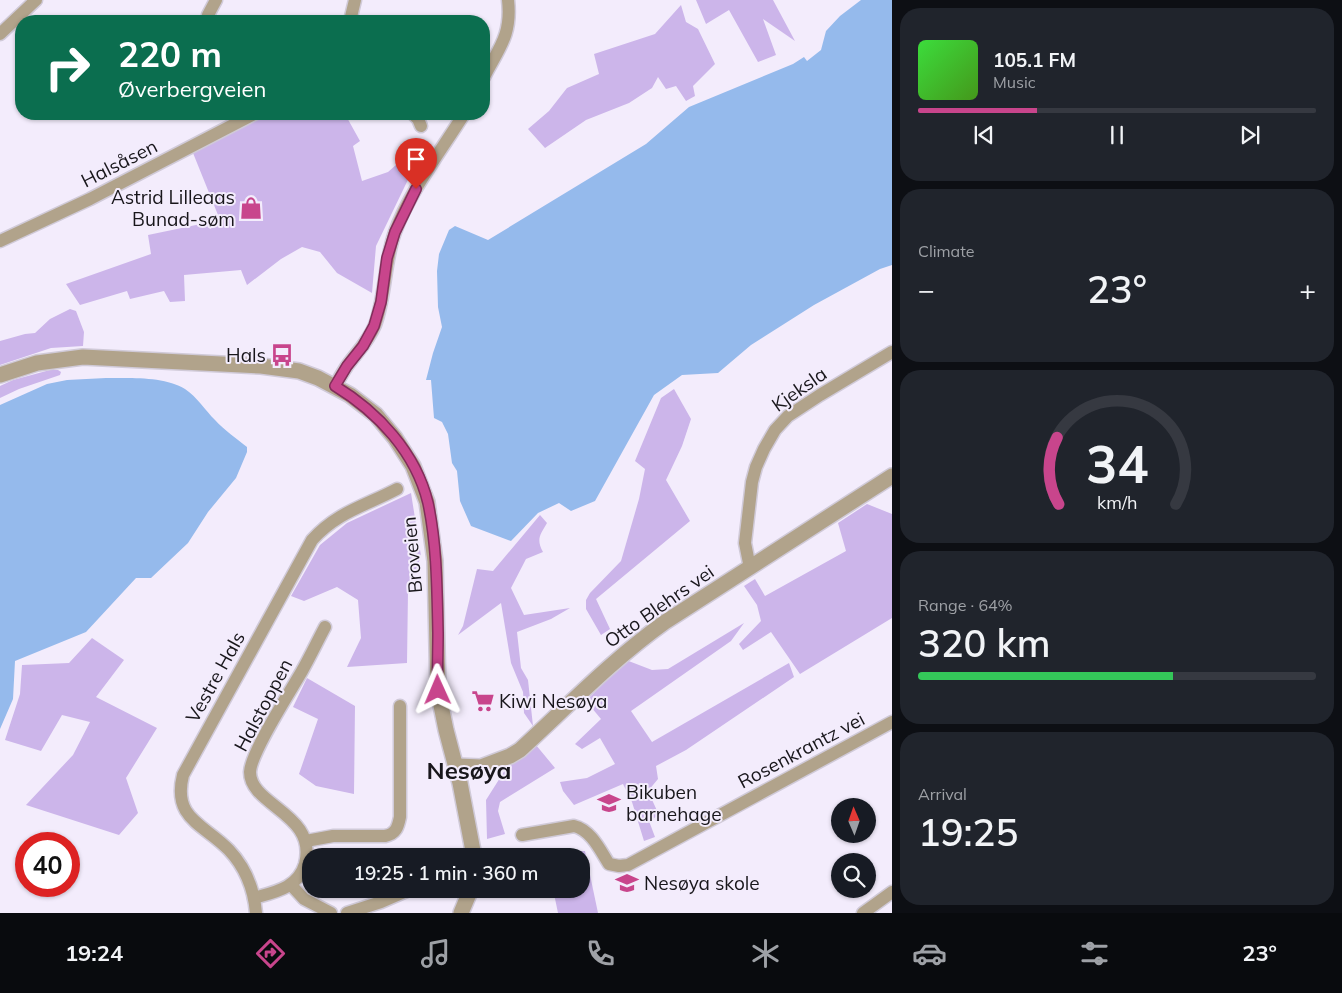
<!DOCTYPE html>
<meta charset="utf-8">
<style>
body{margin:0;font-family:Mulish,sans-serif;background:#20242c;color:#f1f3f6;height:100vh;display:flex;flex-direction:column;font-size:19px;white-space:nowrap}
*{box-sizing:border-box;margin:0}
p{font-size:16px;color:#9ea1a6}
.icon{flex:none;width:28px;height:28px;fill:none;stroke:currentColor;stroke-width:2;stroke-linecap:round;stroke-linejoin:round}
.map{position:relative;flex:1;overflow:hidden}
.side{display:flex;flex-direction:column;gap:8px;padding:8px;background:#0d0f14;width:450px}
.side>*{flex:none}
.guide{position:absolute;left:15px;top:15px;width:475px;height:105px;border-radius:20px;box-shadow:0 1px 4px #0004;background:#0b6e4f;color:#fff;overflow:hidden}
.needle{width:32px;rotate:358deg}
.controls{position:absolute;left:831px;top:798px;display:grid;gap:10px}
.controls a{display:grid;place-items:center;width:45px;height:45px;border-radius:50%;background:#171b24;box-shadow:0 1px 4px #0004;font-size:25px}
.speed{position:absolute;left:15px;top:832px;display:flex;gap:10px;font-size:25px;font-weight:700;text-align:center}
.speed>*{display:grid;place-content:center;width:65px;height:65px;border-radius:50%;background:#171b24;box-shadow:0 1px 4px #0004;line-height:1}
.speed .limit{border:8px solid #d22;background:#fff;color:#111}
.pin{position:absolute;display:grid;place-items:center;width:42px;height:42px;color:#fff;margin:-51px -21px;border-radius:50% 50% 50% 0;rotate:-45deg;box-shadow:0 0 5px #0007}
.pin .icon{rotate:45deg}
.me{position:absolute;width:55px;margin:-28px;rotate:359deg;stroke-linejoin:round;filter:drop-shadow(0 0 4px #0008)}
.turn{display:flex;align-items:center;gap:18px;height:105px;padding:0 20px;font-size:22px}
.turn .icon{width:65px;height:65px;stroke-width:2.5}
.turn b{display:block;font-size:35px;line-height:42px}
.big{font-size:38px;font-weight:600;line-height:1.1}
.side .tile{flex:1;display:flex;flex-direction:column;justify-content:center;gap:8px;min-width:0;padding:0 18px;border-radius:20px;background:#20242c}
.side .dial{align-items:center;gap:0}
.dial svg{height:130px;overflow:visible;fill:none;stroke:#363941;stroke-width:7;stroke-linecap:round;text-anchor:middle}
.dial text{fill:#f1f3f6;stroke:none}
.song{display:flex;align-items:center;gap:15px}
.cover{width:60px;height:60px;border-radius:8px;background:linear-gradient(135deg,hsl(120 70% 55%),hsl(100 70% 35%))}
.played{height:5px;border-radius:2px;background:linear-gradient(90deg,#c8458c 30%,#363941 30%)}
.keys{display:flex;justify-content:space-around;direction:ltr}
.heat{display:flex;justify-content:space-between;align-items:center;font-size:28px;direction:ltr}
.charge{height:8px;border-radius:4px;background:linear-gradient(90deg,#34c759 64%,#363941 0)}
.trip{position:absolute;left:302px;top:848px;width:288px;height:50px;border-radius:20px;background:#171b24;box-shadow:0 1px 4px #0004;font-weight:600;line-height:50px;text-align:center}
.tab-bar{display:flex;height:80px;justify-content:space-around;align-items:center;background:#090b0e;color:#9ea1a6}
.tab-bar .icon{width:35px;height:35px}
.tab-bar .current{color:#c8458c}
.tab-bar b{font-size:22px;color:#f1f3f6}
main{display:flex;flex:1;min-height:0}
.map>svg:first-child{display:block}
.green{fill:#ccb5ea}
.water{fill:#95baec}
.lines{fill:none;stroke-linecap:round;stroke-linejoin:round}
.minor-casing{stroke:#d0cad8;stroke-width:15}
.tertiary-casing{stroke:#d0cad8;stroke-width:18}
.minor{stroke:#b1a38b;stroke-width:12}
.tertiary{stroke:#b1a38b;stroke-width:15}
.route-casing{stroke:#822d5b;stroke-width:12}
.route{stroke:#c8458c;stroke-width:9}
.labels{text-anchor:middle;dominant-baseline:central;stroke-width:4;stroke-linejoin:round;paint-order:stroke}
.street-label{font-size:19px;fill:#18161b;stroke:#f3ecfc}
.poi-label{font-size:19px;fill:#18161b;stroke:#f3ecfc;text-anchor:start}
.district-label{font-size:24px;font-weight:bold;fill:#18161b;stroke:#f3ecfc}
</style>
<main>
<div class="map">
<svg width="892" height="913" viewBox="0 0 892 913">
<rect width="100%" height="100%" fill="#f3ecfc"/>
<g class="green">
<path d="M696,0H773L795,41L763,19L776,55L758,62L729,10L706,24Z"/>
<path d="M681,5L686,22L698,29L715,64L693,86L695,96L686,101L676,86L666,89L658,77L652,88L629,103L586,120L545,148L528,129L549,111L567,88L599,74L594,54L655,34Z"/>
<path d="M268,114H345L360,141L353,146L362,181L388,172L405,157L417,161L376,246L372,293L337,273L320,252L302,247L281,259L247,285L241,270L184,275L185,301L170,302L164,291L130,299L127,291L80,305L66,284L151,254L148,235L220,220L193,153Z"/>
<path d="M70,309L76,311L84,332L83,346L51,348L0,365V341L25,334L35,333L50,319Z"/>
<path d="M50,370H58L61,372L60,375L19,389L0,398V386L13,380Z"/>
<path d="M674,389L691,419L682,446L666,480L690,521L596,599L610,629L601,635L586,609V600L590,593L621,561L639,499L645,469L635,461L661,398Z"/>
<path d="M411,493L421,556L408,591L407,663L347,667L361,638L358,600L337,587L304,601L291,596L320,545L347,523Z"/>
<path d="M867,504L892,514V618L800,674L771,632L743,650L739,644L761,621L757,605L744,586L755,579L765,596L846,551L838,523Z"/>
<path d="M540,515L547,523C540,535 536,539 543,552L526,559L511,588L524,615L570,608L551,619L517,632L521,668L528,680L533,726L524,713L523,692L511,663L501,603L458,635L463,626L477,569L493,571Z"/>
<path d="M744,623L731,641L631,711L652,742L789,663L794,677L686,750L656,766L658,779L648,791L659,815L649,821L655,837L644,841L632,802L623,784L574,805L563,791L560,782L587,778L615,764L600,738L582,749L575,744L601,719L586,701L626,660L652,670L668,669Z"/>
<path d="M92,638L124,660L96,697L157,728L126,778L138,813L119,835L26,805L73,755L90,722L62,715L41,751L5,740L20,694L22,665L69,663Z"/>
<path d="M307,678L355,706L354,794L316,786L299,774L318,719L293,707Z"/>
<path d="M536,745L555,768L500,802L498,811L505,834L487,839L486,800L505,770Z"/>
<path d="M585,851L598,913H558L553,889H581V856H547L546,852Z"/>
</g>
<g class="water">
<path d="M861,0H892V265L880,269L814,305L751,345L718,373L682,375L654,395L595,501L571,511L559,503L538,513L511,541L471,526L460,501L457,471L452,463L448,434L442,422L434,418L431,380H426L433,353L442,327L438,307L437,271L439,254L449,230L455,226L488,240L646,144L689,107L793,64L804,57L807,61L821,50L826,31L840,16Z"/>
<path d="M106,378C129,378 165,376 185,389C197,397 205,410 215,420C224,430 237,439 247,447V452L236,478L208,512L188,543L151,578H136L86,632L15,661L13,699L0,729V405L47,384L67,380Z"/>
</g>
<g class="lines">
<defs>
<g id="minor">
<path d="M208,15L216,0"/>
<path d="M350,21L355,0"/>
<path d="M0,34L36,0"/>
<path d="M484,77C499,48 512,35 508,0"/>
<path d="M413,114L418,119L421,126"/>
<path d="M0,241L90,199L254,114"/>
<path d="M335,386C339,379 343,372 347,366C357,352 368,342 375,325C386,295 384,262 395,232C410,191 441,151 464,114"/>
<path d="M750,568L745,543L752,482L756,467L764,449L775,430L788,416L820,395L892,352"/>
<path d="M522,835L574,826C591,830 600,850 609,864L619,866L628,865L892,722"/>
<path d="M306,841L333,836H385C396,834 398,827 400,817V706"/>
<path d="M291,885L304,899L331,913"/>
<path d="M254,898C275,892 298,888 305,864C318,814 250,806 250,772C251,752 290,692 302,671C310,657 317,642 325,627"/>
<path d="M256,913C254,890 246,868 229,850C204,824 172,819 183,775L312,540C337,512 365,506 397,489"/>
<path d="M347,913L381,902L411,889"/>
<path d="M863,913L892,892"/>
</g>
<g id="tertiary">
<path d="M0,375L37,363L83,357L261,366L299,371L318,378L350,395L376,415L395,438L413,466L427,502L435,561L438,691L446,730L460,783L474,856"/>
<path d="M457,766L481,767L510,756L520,750C568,706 612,660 665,622L892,476"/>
<path d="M461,913L471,889"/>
</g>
</defs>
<use href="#minor" class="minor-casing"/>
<use href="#tertiary" class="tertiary-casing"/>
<use href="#minor" class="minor"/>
<use href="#tertiary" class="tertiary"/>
</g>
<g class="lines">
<defs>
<path id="route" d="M416,189L395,232L387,258L381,302L374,326L363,346L347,366L335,386C378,412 416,453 428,503C437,545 437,590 438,633C438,652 437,671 438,690"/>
</defs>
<use href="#route" class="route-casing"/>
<use href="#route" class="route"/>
</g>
<defs>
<symbol id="shop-bare" viewBox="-9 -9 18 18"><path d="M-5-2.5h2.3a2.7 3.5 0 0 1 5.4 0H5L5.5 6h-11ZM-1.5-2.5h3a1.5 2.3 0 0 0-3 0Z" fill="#c8458c" stroke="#f3ecfc" stroke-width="2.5" paint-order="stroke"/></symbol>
<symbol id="bus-bare" viewBox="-9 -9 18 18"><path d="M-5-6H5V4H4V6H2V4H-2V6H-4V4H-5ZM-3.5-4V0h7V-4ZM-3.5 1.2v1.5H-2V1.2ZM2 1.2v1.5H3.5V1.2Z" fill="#c8458c" stroke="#f3ecfc" stroke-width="2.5" paint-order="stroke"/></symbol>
<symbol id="supermarket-bare" viewBox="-9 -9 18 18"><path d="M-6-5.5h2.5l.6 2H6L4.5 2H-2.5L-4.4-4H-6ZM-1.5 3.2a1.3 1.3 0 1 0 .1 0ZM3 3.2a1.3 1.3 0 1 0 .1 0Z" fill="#c8458c" stroke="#f3ecfc" stroke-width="2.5" paint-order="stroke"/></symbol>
<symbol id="school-bare" viewBox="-9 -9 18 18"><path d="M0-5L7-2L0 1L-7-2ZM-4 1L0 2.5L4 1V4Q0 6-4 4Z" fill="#c8458c" stroke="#f3ecfc" stroke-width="2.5" paint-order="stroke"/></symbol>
</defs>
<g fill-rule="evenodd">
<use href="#shop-bare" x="235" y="192" width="32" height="32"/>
<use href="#bus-bare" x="266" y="339" width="32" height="32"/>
<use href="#supermarket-bare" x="467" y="685" width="32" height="32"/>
<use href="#school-bare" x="593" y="787" width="32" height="32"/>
<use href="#school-bare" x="611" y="867" width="32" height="32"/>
</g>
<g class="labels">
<g class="street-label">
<text transform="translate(119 163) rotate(-27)">Halsåsen</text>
<text transform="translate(799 389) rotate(-35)">Kjeksla</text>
<text transform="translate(412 555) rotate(-95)">Broveien</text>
<text transform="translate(659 606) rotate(-35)">Otto Blehrs vei</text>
<text transform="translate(215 677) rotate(-61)">Vestre Hals</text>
<text transform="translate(263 705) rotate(-62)">Halstoppen</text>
<text transform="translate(801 750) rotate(-28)">Rosenkrantz vei</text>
</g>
<g class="poi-label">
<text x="235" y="197" text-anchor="end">Astrid Lilleaas<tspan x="235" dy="22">Bunad-søm</tspan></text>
<text x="266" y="355" text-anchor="end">Hals</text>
<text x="499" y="701">Kiwi Nesøya</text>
<text x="626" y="792">Bikuben<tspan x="626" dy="22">barnehage</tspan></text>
<text x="644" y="883">Nesøya skole</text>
</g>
<g class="district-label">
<text x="469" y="770">Nesøya</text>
</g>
</g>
</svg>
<div class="controls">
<a><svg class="needle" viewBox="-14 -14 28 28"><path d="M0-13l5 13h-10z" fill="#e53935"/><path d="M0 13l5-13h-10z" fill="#9ea1a6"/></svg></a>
<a><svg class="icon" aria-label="search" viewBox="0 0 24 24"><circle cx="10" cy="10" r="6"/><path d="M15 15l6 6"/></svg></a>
</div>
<div class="speed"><div class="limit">40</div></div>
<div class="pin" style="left:416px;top:189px;background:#d93025"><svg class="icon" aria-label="arrive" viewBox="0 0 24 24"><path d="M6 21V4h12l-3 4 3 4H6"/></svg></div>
<svg class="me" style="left:438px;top:690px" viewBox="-20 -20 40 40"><path d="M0-17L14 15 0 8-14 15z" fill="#c8458c" stroke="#fff" stroke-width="4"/></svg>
<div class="trip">19:25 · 1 min · 360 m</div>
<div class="guide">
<div class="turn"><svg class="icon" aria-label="right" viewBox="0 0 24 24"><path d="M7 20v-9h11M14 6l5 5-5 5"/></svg><div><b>220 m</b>Øverbergveien</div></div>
</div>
</div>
<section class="side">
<div class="tile">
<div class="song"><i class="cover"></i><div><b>105.1 FM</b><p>Music</p></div></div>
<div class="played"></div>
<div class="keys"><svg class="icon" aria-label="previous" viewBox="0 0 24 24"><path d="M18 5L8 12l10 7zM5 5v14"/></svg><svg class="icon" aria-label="pause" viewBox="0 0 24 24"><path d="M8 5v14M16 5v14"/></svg><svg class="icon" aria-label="next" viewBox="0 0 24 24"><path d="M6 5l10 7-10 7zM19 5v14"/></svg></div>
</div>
<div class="tile"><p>Climate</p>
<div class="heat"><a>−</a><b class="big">23°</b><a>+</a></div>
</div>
<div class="tile dial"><svg viewBox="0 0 100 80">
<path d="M14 69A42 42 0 1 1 86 69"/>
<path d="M14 69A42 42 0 0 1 13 28" stroke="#c8458c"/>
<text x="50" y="56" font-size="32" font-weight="700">34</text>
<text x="50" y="72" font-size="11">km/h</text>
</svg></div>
<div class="tile"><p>Range · 64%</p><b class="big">320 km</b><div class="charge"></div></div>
<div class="tile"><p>Arrival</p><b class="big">19:25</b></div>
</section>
</main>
<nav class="tab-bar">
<b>19:24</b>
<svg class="icon current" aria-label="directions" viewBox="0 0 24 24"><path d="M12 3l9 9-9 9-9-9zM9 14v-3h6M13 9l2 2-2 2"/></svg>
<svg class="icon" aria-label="music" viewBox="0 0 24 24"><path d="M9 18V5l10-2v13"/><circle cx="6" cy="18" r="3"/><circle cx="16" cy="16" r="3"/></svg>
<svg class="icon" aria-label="phone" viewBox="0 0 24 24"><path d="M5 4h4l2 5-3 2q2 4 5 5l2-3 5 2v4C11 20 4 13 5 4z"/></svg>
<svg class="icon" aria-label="climate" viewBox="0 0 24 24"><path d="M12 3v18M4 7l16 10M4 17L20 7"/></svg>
<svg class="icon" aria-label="car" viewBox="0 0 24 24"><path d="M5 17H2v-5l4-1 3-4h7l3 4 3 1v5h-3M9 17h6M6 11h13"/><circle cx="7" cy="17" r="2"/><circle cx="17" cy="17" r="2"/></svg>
<svg class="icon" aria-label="filters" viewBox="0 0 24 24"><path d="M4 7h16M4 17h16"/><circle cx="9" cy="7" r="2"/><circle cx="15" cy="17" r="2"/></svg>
<b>23°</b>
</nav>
